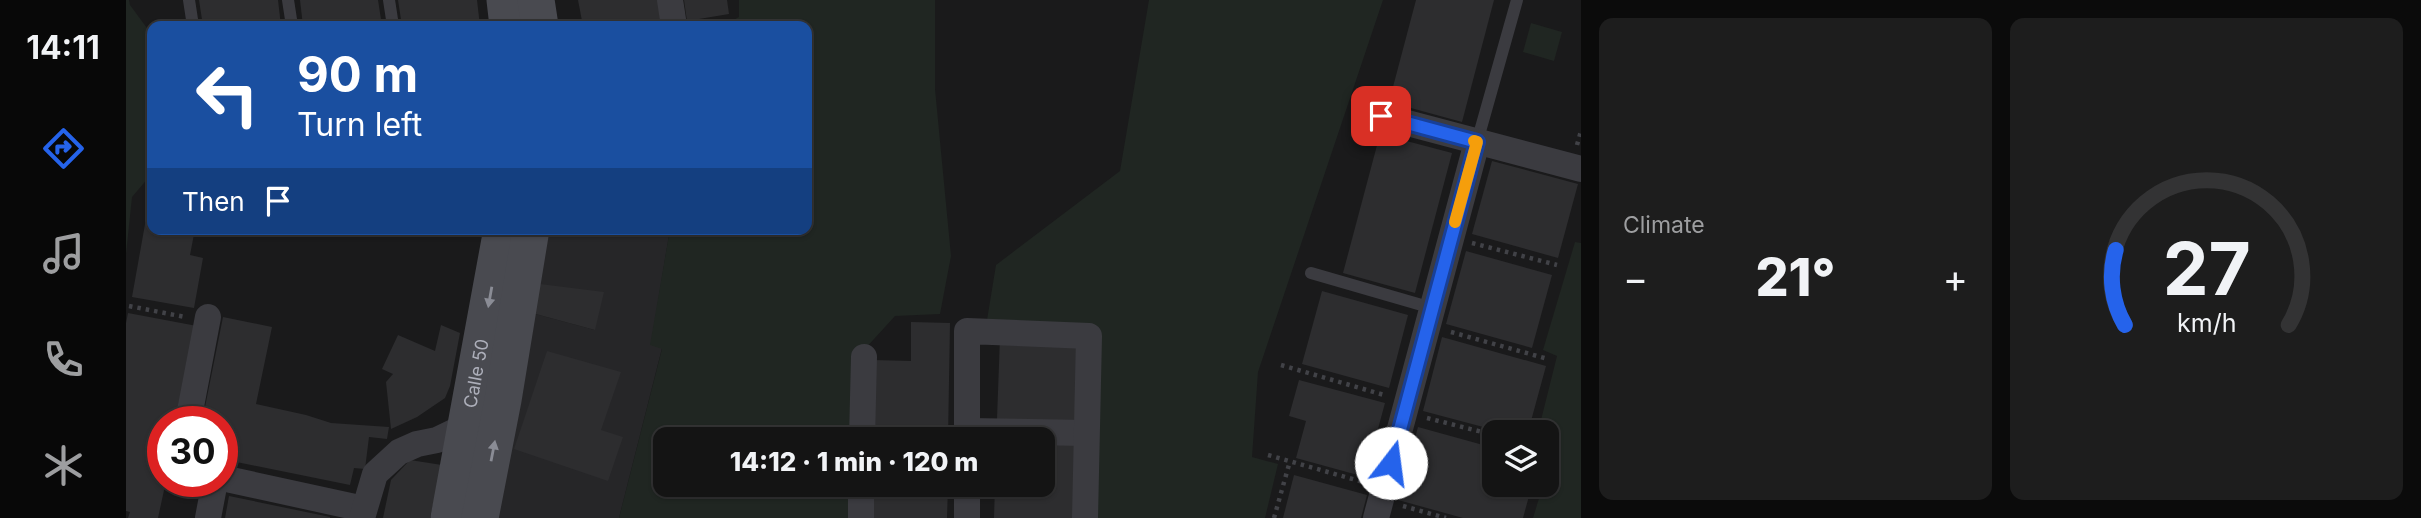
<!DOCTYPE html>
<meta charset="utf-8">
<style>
body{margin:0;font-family:Inter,sans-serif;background:#1d1d1d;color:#f1f3f6;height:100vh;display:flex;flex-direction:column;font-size:26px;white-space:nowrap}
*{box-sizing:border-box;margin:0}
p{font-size:23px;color:#9d9ea0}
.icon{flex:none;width:38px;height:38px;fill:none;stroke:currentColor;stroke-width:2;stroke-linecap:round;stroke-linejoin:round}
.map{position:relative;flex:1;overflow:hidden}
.panel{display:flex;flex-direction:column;gap:18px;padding:18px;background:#0b0b0b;width:840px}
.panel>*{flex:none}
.top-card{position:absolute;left:21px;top:21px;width:665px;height:214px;border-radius:14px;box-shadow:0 2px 5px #0004,0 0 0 2px #333334;background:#1a4fa0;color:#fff;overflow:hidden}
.fabs{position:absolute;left:1356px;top:420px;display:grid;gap:14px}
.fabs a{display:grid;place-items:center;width:77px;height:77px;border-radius:14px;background:#141414;box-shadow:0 2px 5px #0004,0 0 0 2px #333334;font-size:35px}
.speed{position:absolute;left:21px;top:406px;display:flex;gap:14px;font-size:35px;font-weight:700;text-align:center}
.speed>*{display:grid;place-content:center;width:91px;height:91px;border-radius:50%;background:#141414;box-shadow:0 2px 5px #0004,0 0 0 2px #333334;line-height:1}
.speed .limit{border:10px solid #d22;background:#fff;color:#111}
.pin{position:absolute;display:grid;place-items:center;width:60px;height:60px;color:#fff;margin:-30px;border-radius:14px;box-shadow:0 4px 10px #0006}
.me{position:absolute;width:77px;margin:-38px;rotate:15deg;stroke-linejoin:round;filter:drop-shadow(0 0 5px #0008)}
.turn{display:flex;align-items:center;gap:24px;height:147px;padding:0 35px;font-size:32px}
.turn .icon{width:91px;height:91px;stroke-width:2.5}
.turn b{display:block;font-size:49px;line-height:60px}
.then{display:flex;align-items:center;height:66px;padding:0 35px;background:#0003;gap:14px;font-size:26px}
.big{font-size:52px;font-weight:800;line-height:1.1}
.panel .tile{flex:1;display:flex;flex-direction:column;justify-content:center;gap:10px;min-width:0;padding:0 24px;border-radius:14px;background:#1d1d1d}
.panel .dial{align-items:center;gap:0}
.dial svg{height:182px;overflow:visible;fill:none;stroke:#333334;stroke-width:7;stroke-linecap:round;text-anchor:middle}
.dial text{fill:#f1f3f6;stroke:none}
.heat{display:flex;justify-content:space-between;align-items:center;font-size:38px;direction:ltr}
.panel .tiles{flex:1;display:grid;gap:18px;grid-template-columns:repeat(2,1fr)}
.trip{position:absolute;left:527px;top:427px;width:402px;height:70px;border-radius:14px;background:#141414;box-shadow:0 2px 5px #0004,0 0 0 2px #333334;font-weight:800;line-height:70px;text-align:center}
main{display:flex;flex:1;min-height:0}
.menu{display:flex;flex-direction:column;width:126px;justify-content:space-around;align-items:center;background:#080808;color:#9d9ea0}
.menu .icon{width:49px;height:49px}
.menu .selected{color:#2563eb}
.menu b{font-size:32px;color:#f1f3f6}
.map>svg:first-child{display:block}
.built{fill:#262628}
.green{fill:#202622}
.building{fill:#2d2d2f}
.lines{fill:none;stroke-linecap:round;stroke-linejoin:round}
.path{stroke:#414247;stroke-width:4.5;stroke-dasharray:3.5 5;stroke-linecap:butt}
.lane{stroke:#3b3b40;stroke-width:12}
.street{stroke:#3b3b40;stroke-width:26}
.secondary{stroke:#494a50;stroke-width:37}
.oneway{fill:#8a8c95}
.route-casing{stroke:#184099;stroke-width:18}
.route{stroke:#2563eb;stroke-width:12}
.slow{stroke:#f59e0b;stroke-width:12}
.labels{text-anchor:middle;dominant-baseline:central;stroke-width:7;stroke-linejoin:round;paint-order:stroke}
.street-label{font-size:18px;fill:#adafba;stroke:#151416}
</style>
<main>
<nav class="menu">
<b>14:11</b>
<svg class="icon selected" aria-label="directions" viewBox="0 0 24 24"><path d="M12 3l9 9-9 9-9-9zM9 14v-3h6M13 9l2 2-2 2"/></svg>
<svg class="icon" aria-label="music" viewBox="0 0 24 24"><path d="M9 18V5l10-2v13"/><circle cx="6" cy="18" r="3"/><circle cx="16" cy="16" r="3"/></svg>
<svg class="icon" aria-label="phone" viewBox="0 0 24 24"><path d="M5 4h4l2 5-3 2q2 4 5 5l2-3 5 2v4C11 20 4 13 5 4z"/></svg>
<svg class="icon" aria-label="climate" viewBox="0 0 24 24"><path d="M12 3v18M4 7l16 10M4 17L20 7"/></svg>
</nav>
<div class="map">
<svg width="1455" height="518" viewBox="0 0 1455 518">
<rect width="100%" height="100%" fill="#1a1a1b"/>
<path class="built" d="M421,229H544L525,344L536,348L493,518H370L406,313L469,330L414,284Z"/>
<g class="green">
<path d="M0,0H3L4,5L26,35V168L23,177L6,197L0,254Z"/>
<path d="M613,0H809V89L825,256L814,314L769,316L738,350L728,439H539V485H727L726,518H493L536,349L524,345L544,229H681V26H596L613,17Z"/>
<path d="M1023,0H1257L1132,372L1126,457L1152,464L1139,518H968L861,320L870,265L994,171Z"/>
<path d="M1405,23L1436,32L1428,61L1397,52Z"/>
<path d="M1449,242L1455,243V518H1407L1417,485H1421V471L1430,440L1421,436V432H1412L1431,356L1417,350Z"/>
</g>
<g class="building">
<path d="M73,0H152L155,26H77Z"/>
<path d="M174,0H252L256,26H177Z"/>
<path d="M272,0H351L354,26H276Z"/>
<path d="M452,0H539L543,24L527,26H457Z"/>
<path d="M558,0H601L603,14L561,21Z"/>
<path d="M1290,0H1368L1336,122L1263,102Z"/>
<path d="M1254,134L1326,153L1289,293L1217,273Z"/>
<path d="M1366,161L1452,184L1432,258L1346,234Z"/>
<path d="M23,202L26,203V229H69L64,255L77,258L68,308L6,297Z"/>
<path d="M1340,251L1426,275L1406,348L1320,324Z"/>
<path d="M414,284L478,292L469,330L406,313Z"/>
<path d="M1196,291L1282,315L1263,388L1176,364Z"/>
<path d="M2,313L71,326L52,422H37V481H40L32,518H2L4,512L0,511V323Z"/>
<path d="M97,317L146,327L130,404L180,415L205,423L263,427L261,439L243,437L239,469L228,468L224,485L96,459V422H76Z"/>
<path d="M785,322L824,323L822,439H745L746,360L785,361Z"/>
<path d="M315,325L334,333L324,386L319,398L291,417L265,429L260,382L267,374L256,369L272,335L309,351Z"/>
<path d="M874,337L952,340L949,422L871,419Z"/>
<path d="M1316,337L1420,366L1402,432H1376L1297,411Z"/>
<path d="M421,351L495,372L475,430L497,437L482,481L388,449Z"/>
<path d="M1173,380L1259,403L1239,477L1170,458L1180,421L1163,416Z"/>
<path d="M1292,427L1368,448V485H1406L1397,518H1337L1272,500Z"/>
<path d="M917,437L952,438L950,518H868L869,485H917Z"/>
<path d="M284,460L316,465L304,518H257L265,480Z"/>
<path d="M1168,475L1241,495L1235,518H1157Z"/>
<path d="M745,485H822L821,518H744Z"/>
<path d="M103,496L204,517V518H99Z"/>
</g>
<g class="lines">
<g class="path">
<path d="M1451,145L1455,131"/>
<path d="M1346,243L1431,265"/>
<path d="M3,306L59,317"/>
<path d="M1325,332L1422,359"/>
<path d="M1155,365L1258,395"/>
<path d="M1301,418L1368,435"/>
<path d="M1142,455L1237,482"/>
<path d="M1277,506L1320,518"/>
<path d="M1148,518L1164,461"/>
</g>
<g class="lane">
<path d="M63,0L67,26"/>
<path d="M162,0L166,26"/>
<path d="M263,0L267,26"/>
<path d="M1351,142L1391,0"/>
<path d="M1185,273L1306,308"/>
</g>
<g class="street">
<path d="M544,0L548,26"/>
<path d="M1255,116L1455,169"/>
<path d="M62,422L82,317"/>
<path d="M841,431L960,433"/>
<path d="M736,439L738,357"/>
<path d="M841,439V331L963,336L959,518"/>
<path d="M96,478L238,509"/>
<path d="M841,485V518"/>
<path d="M82,518L89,481"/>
<path d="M236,518L249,474L273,452L291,444L311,440L340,426"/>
<path d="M735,518V485"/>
<path d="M1250,518L1351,142"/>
</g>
<g class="secondary">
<path d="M379,0L382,26"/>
<path d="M410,0L414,26"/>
<path id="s1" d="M323,518L376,229"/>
<path d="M354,518L377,400L405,229"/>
</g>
</g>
<defs><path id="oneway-solid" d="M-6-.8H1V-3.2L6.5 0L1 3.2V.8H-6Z" transform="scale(1.75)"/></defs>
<g class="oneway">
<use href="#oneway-solid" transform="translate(364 297) rotate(100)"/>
<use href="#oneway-solid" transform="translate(367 451) rotate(-79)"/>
</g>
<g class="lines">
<defs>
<path id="route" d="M1255,116L1351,142L1265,463"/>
</defs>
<use href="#route" class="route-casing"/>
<use href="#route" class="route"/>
<path class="slow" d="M1329,222L1351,142L1348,141"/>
</g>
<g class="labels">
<g class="street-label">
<text stroke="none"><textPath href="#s1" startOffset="147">Calle 50</textPath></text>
</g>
</g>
</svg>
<div class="fabs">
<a><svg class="icon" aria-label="layers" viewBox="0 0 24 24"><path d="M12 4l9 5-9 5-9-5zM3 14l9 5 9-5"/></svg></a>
</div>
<div class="speed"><div class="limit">30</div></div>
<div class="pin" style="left:1255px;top:116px;background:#d93025"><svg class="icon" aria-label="arrive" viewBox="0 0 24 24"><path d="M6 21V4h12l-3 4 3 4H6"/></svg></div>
<svg class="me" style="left:1265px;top:463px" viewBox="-20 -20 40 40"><circle r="19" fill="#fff"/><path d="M0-13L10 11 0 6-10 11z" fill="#2563eb"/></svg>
<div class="trip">14:12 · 1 min · 120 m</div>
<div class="top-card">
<div class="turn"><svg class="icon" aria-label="left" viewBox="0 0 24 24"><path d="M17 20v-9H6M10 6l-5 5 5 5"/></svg><div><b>90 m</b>Turn left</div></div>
<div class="then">Then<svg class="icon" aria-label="arrive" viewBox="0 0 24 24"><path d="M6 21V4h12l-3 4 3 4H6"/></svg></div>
</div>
</div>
<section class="panel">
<div class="tiles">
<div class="tile"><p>Climate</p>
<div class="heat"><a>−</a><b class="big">21°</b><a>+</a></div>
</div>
<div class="tile dial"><svg viewBox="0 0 100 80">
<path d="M14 69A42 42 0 1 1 86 69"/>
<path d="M14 69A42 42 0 0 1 10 36" stroke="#2563eb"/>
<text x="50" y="56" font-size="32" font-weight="700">27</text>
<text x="50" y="72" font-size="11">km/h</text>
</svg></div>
</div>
</section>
</main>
